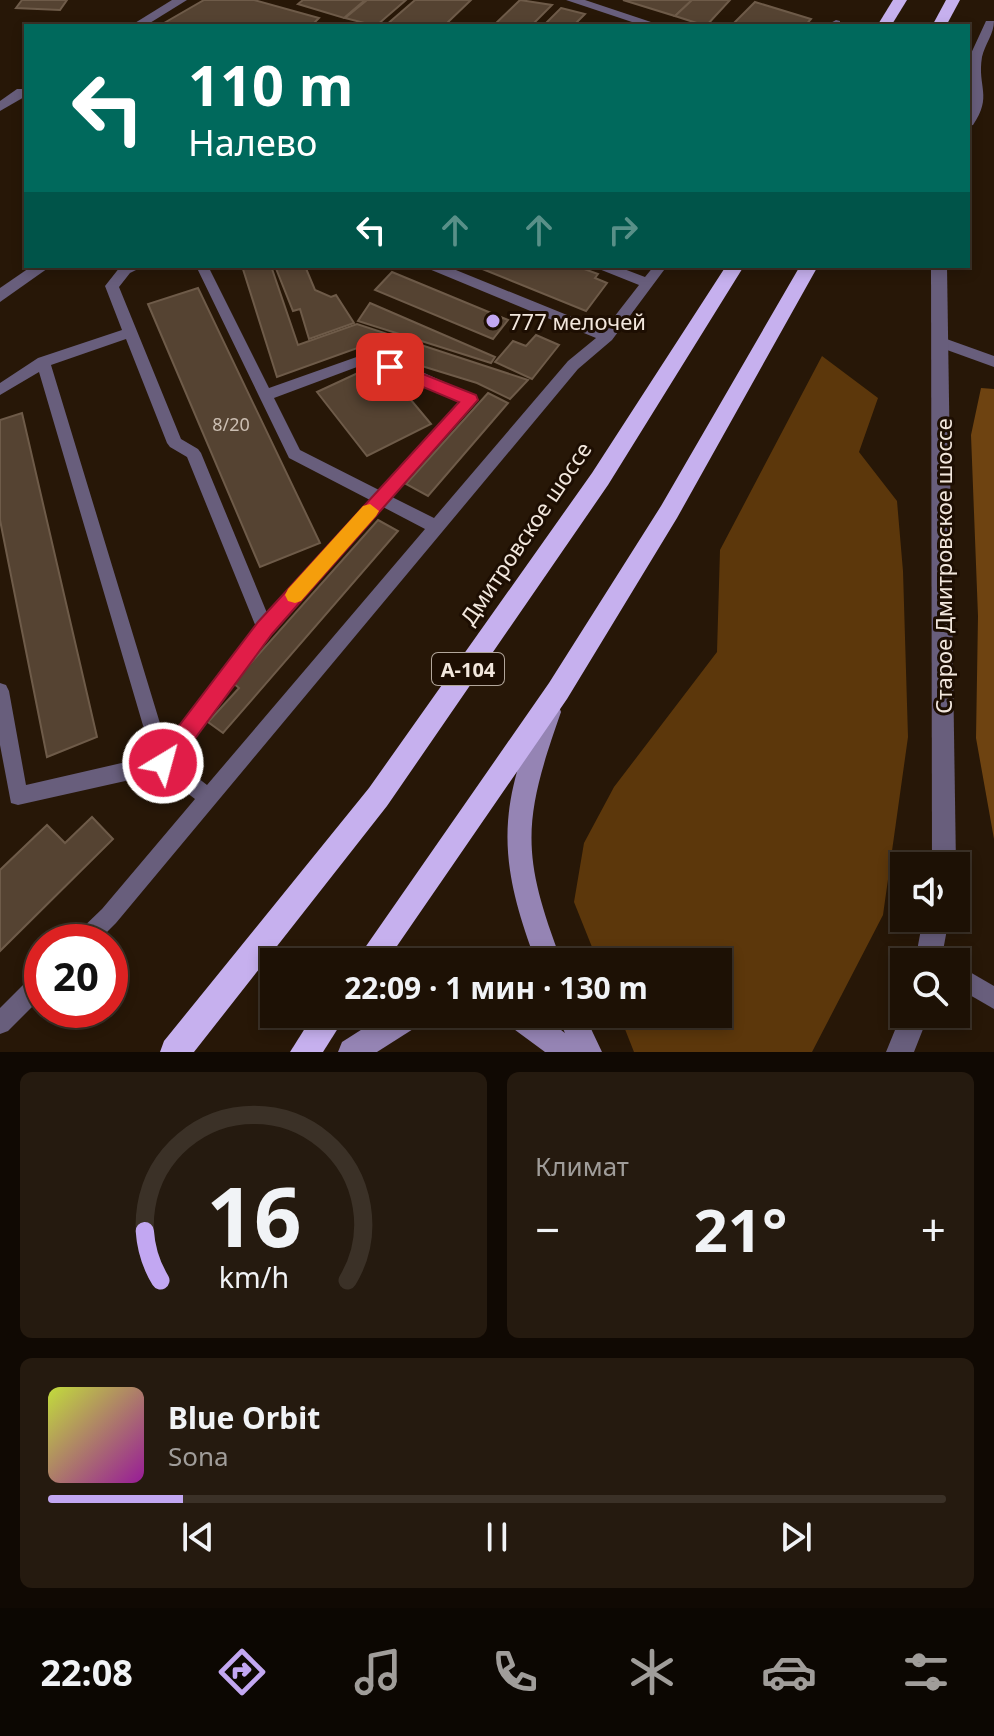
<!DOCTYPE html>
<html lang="ru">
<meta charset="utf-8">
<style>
body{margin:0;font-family:"Noto Sans",sans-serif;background:#251a0f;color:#f1f3f6;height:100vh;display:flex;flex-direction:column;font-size:30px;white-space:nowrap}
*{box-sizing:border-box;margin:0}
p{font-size:26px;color:#a09d9a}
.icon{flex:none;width:44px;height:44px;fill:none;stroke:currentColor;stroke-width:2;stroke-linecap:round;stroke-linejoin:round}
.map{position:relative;height:1052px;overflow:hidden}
.side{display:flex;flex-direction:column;gap:20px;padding:20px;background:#100903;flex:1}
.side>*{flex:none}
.hud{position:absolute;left:24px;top:24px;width:946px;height:244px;border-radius:0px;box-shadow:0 4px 12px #0003,0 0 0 2px #3b3127;background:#00695c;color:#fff;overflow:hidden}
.buttons{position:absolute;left:890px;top:852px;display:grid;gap:16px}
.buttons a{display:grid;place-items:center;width:80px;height:80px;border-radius:0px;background:#1d1105;box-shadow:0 4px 12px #0003,0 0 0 2px #3b3127;font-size:40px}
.speed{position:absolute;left:24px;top:924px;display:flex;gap:16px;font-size:40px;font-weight:700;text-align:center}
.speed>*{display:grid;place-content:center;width:104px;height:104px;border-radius:50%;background:#1d1105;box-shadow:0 4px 12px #0003,0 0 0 2px #3b3127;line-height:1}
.speed .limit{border:12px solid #d22;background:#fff;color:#111}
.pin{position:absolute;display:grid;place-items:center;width:68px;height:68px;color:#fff;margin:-34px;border-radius:16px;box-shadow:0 4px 12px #0006}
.me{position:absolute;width:88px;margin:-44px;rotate:37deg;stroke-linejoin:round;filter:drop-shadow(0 0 6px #0008)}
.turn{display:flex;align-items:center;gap:28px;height:168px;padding:0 32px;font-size:36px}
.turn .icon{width:104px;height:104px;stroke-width:2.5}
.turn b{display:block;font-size:56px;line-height:68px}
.lanes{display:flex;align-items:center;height:76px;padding:0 32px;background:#0003;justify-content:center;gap:40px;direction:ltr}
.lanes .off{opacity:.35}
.big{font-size:60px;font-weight:700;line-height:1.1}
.side .tile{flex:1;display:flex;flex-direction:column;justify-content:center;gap:12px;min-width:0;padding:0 28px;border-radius:12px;background:#251a0f}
.side .dial{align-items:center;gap:0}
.dial svg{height:208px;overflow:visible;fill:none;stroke:#3b3127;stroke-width:7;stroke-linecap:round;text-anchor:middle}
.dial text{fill:#f1f3f6;stroke:none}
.song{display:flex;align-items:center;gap:24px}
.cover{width:96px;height:96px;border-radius:12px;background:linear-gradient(135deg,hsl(70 70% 55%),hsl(300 70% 35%))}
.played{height:8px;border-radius:4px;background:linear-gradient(90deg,#c2a7f2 15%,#3b3127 15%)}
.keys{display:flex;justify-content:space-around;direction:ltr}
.heat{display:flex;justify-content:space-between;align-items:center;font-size:44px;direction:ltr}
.side .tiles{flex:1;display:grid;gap:20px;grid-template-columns:1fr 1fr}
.tile:last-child{grid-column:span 2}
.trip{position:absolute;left:260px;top:948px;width:472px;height:80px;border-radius:0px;background:#1d1105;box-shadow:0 4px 12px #0003,0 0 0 2px #3b3127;font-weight:700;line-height:80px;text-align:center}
.tab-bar{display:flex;height:128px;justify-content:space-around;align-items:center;background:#0c0702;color:#a09d9a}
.tab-bar .icon{width:56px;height:56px}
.tab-bar .selected{color:#c2a7f2}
.tab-bar b{font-size:36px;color:#f1f3f6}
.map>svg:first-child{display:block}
.green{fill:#5c370b}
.forest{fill:#6e4311}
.building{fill:#554332;stroke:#6e5b49;stroke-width:2}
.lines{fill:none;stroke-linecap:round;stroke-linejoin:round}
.service{fill:#685e7c;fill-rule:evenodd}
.minor{fill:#685e7c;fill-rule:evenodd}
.secondary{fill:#9584b4;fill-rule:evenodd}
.trunk{fill:#c6b0ee;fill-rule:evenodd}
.route{fill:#e11d48;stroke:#92132f;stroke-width:2}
.slow{fill:#f59e0b}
.poi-dot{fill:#c2a7f2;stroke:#1d0e02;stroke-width:3}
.labels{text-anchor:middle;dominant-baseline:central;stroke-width:6;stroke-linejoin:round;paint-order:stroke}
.number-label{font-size:18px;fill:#cbbeb2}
.shield{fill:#1d0e02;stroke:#b2a69b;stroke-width:2}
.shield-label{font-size:20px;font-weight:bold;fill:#f2e7dd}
.poi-label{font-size:22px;fill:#f2e7dd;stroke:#1d0e02;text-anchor:start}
.street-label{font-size:22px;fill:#f2e7dd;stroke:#1d0e02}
</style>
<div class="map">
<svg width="994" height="1052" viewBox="0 0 994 1052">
<rect width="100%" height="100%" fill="#271707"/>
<path class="green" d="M822,356L878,398L859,452L897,501L903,571L908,737L883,915L812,1052H634L619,1014H718V962H598L574,902L584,843L614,787L717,652L720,550Z"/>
<path class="forest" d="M981,388L994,389V839L976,738L978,616L971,435Z"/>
<g class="building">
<path d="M22,0H67L60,10L16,8Z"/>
<path d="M204,0H254L319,18L311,26H159Z"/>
<path d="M303,0H365L344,18L298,4Z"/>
<path d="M367,0H406L376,26L345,18Z"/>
<path d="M415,0H471L446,24L454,26H385Z"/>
<path d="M520,0L552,5L531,26H493Z"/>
<path d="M623,0H692L675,16Z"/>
<path d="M692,0H730L706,26L675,16Z"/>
<path d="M755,2L811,19L805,26H731Z"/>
<path d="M561,8L585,14L573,26H543Z"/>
<path d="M242,266H271L298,345L357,324L528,380L510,399L477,383L360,347L277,377Z"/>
<path d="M275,266H305L315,290L331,297L336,295L354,323L309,339L300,309L293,311Z"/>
<path d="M475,266H576L598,274L595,278L607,283L586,311Z"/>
<path d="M392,272L508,320L493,339L375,290Z"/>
<path d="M198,288L320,543L260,567L148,304Z"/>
<path d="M370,303L495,357L491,363L358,321Z"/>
<path d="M536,335L559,345L532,379L495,362L513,341L526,346Z"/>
<path d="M360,372L371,386L391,376L431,424L367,456L317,392Z"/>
<path d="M488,393L508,403L428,496L406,484Z"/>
<path d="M22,413L97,737L47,757L0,520V420Z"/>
<path d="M378,520L398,531L223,733L208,722L239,688L233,683Z"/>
<path d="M92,817L113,839L0,951V870L47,825L65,843Z"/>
</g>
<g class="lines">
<g class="service">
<path d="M836,20L840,21V25L825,26Z"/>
<path d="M593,23L608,26H588Z"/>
<path d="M144,266L130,273L119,287L181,439L198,449L201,453L267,613L370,500L289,458L196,266H208L269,388L365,354L420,371L475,396L477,400L475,404L392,497L434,518L568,361L596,338L429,269L428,266H446L604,330L639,285L599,269L598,266H616L645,277L654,266H667L612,340L578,369L116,923L97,942H72L75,935L102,909L195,799L161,773L18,805L11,803L0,745V683L6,685L9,691L26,785L152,756L39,372L0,395V383L38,358L122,330L105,286L120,267ZM126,339L167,443L170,447L187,457L256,627L166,743L51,365ZM365,364L410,379L460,402L379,490L300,450L274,398ZM383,507L425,529L207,785L176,761L271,633Z"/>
<path d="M941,337L994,356V367L936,346L934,342L936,338Z"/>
<path d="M956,964L994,986V1009L956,987Z"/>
<path d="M42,971V997L8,1031L0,1034V1008L34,974Z"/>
</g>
<g class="minor">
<path d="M172,0H187L145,26H130Z"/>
<path d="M566,0H585L663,26H644Z"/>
<path d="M986,21H994C994,34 985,44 982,57C977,87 993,96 973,125L968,126L972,95L968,60Z"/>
<path d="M17,89H26V96L0,111V101Z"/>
<path d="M32,266H51L0,302V288Z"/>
<path d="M931,266H947L956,866V867L932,866Z"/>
<path d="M923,918H949L941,962H915Z"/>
<path d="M904,1008V1014H929L914,1052H886Z"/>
</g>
<g class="secondary">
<path d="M550,701L558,704L561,712C523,820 520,853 562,962H536C497,858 497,807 542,704Z"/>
<path d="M386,1014H425L421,1024L377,1052H338L342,1042Z"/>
<path d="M503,1014H540L565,1033L556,1014H584L602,1052H545L507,1024Z"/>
</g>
<g class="trunk">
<path d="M893,0H907L891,26H877Z"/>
<path d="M946,0H960L946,26H932Z"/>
<path d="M726,266H744L608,485L387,806L194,1052H160L164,1041L369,788L592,473Z"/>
<path d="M800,266H818L677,518L567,699L386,962H355L549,683L661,506Z"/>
<path d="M314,1014H347L323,1052H290Z"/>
</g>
</g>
<path class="route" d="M390,361L476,395L478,400L272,634L171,771L163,774L156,771L153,763L156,756L258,622L459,402L385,371L382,367Z"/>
<path class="slow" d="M370,504L379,511L376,516L301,601L295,603L288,601L285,595L288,589L363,506Z"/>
<circle class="poi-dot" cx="493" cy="321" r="8"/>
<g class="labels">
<g class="number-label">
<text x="231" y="424">8/20</text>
</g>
<rect class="shield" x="432" y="653" width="72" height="32" rx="6"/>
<g class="shield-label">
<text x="468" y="669">А-104</text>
</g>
<g class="poi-label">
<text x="509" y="321">777 мелочей</text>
</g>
<g class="street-label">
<text transform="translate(525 533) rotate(-56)">Дмитровское шоссе</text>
<text transform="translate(943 566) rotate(-90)">Старое Дмитровское шоссе</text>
</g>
</g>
</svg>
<div class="buttons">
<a><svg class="icon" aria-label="sound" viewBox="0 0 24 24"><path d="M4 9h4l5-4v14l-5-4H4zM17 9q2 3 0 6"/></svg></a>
<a><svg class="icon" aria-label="search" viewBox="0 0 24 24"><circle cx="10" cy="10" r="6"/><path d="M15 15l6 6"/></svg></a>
</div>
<div class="speed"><div class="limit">20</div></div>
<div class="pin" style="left:390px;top:367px;background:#d93025"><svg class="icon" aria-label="arrive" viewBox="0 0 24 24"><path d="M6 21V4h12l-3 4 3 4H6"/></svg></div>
<svg class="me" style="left:163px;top:763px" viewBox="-20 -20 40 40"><circle r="17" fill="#e11d48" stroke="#fff" stroke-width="3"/><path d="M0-11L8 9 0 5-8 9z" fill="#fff"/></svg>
<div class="trip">22:09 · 1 мин · 130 m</div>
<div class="hud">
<div class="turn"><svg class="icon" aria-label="left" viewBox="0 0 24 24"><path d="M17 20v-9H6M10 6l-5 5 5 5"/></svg><div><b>110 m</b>Налево</div></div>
<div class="lanes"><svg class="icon" aria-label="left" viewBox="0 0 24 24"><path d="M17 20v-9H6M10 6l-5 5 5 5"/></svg><svg class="icon off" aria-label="ahead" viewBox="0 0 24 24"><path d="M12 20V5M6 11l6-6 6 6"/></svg><svg class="icon off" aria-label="ahead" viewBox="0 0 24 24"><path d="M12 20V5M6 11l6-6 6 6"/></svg><svg class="icon off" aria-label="right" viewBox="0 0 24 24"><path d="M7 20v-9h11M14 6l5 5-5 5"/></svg></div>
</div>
</div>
<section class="side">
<div class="tiles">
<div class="tile dial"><svg viewBox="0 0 100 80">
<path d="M14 69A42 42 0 1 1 86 69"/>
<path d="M14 69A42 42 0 0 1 8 50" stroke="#c2a7f2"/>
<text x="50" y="56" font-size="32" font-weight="700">16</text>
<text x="50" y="72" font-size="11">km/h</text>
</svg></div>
<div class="tile"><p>Климат</p>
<div class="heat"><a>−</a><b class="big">21°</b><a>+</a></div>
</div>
<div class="tile">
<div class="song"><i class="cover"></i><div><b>Blue Orbit</b><p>Sona</p></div></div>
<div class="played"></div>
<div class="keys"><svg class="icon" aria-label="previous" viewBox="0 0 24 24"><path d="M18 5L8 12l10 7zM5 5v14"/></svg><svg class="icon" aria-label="pause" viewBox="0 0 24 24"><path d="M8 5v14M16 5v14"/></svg><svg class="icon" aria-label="next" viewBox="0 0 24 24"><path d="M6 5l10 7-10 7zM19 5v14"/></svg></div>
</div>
</div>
</section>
<nav class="tab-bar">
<b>22:08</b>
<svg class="icon selected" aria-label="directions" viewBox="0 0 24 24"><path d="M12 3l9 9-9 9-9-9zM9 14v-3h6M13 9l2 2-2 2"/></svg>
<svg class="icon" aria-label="music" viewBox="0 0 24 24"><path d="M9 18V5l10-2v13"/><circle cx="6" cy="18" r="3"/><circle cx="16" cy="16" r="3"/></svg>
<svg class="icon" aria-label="phone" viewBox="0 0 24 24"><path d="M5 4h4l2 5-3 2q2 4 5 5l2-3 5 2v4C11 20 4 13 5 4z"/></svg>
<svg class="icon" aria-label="climate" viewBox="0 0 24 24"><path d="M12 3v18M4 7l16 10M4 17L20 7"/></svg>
<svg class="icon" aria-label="car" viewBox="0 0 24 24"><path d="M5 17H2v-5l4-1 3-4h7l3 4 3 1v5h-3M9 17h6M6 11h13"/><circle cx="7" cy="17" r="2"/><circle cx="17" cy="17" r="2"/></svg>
<svg class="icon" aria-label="filters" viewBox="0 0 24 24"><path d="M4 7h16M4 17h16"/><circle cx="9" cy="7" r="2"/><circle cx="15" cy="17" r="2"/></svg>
</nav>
